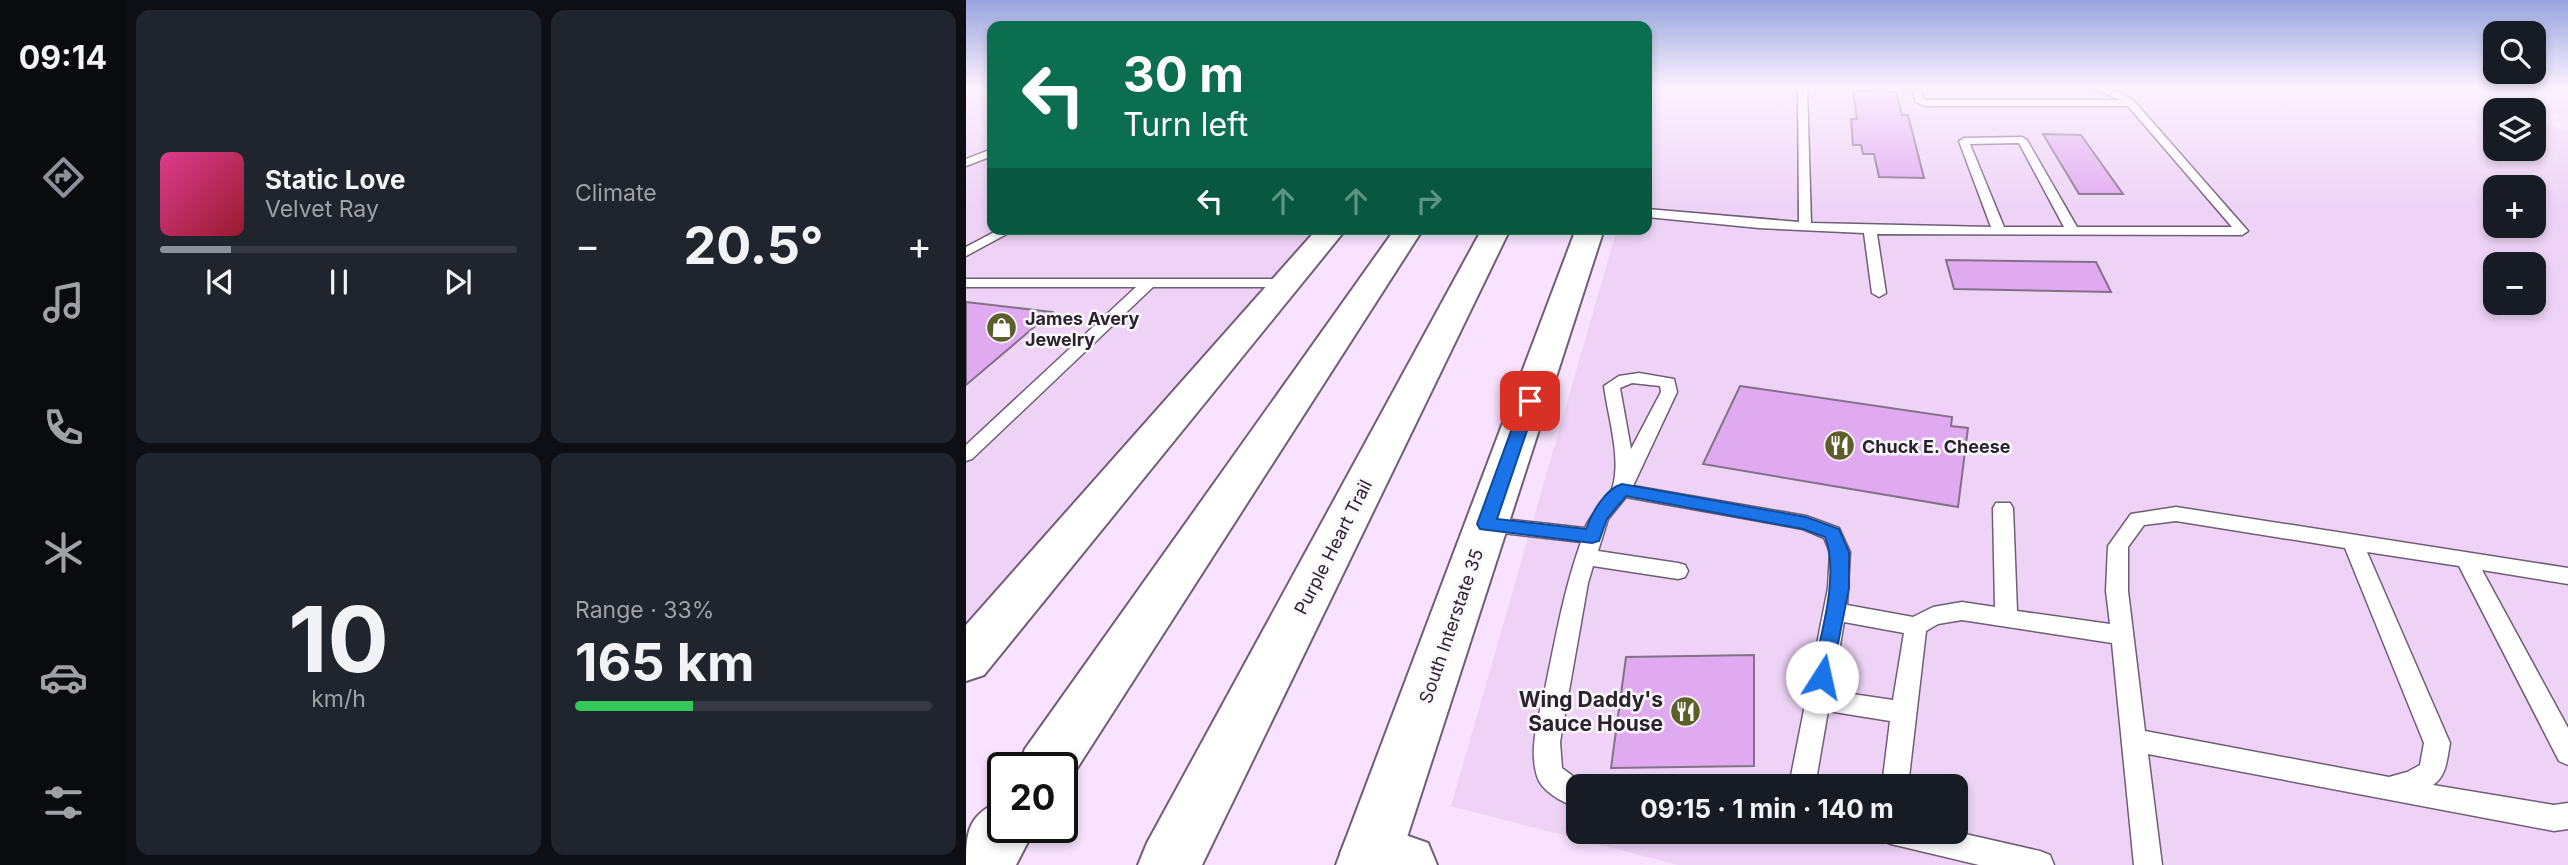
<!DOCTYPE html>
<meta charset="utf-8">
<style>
body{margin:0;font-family:Inter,sans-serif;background:#20242c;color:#f1f3f6;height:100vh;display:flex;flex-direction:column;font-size:26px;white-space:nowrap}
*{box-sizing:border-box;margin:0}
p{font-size:23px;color:#9ea1a6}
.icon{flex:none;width:38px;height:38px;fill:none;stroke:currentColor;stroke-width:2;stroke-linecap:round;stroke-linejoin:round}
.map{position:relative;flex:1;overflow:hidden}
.details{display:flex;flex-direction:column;gap:10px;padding:10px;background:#0d0f14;width:840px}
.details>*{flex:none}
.top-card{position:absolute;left:21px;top:21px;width:665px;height:214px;border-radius:14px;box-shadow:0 4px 10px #0003;background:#0b6e4f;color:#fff;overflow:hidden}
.controls{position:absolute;left:1517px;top:21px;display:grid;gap:14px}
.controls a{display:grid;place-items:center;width:63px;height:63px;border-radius:14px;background:#171b24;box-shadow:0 4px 10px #0003;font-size:35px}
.speed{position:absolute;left:21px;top:752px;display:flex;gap:14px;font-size:35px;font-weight:700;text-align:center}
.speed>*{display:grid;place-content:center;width:91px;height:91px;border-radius:50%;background:#171b24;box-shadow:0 4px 10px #0003;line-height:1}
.speed .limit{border:4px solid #111;border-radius:10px;background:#fff;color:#111}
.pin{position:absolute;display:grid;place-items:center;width:60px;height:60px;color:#fff;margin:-30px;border-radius:14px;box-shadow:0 4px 10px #0006}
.me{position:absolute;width:77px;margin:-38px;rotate:10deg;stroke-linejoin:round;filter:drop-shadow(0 0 5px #0008)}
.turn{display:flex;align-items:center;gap:24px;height:147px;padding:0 21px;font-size:32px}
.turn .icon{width:91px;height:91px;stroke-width:2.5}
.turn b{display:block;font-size:49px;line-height:60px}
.lanes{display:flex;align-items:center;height:66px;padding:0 21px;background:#0003;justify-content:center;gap:35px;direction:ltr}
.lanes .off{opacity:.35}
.big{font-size:52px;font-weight:700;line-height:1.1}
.details .tile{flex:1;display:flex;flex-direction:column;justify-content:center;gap:10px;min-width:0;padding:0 24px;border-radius:14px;background:#20242c}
.details .dial{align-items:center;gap:0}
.dial b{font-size:91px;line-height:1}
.song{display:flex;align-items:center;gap:21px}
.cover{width:84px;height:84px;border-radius:10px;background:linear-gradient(135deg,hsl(330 70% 55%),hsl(350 70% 35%))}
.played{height:7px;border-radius:4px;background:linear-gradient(90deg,#8c9099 20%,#363941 20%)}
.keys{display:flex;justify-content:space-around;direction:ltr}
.heat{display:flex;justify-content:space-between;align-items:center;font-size:38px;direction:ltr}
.charge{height:10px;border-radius:5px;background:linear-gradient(90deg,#34c759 33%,#363941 0)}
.details .tiles{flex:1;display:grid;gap:10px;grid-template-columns:repeat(2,1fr)}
.trip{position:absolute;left:600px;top:774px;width:402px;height:70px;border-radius:14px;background:#171b24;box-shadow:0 4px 10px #0003;font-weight:700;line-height:70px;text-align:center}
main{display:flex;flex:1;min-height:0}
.tab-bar{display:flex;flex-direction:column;width:126px;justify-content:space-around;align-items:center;background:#090b0e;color:#9ea1a6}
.tab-bar .icon{width:49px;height:49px}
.tab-bar .current{color:#8c9099}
.tab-bar b{font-size:32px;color:#f1f3f6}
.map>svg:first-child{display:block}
.built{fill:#eed3f6;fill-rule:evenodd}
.building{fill:#e0aaf0;stroke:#837089;stroke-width:2}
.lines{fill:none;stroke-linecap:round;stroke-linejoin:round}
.service-casing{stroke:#705d76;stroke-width:3}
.tertiary-casing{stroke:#705d76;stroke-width:4}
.secondary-casing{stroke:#705d76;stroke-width:4}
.motorway-casing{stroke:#705d76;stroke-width:4}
.service{fill:#fff;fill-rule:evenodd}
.tertiary{fill:#fff;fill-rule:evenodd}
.secondary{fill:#fff;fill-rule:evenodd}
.motorway{fill:#fff;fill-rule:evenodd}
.route{fill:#1a73e8;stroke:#114b97;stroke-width:2}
.labels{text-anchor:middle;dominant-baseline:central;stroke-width:5;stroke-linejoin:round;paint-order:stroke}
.poi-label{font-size:18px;font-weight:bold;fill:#2a222d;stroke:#fbf6fc;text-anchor:start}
.street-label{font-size:18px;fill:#2a222d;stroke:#fbf6fc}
.near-poi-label{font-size:21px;font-weight:bold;fill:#2a222d;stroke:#fbf6fc;text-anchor:end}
</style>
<main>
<nav class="tab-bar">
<b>09:14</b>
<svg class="icon current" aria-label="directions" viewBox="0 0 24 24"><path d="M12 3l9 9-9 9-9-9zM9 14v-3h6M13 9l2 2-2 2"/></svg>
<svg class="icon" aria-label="music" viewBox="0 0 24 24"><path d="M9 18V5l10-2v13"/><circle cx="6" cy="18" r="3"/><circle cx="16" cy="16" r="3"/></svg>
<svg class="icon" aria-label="phone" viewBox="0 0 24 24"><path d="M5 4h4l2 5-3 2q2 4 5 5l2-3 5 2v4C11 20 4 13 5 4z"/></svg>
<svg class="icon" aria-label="climate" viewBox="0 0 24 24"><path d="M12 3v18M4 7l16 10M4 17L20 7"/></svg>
<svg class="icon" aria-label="car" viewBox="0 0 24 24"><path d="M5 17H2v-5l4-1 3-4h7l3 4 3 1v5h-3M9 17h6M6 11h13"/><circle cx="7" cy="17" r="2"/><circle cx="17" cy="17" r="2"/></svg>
<svg class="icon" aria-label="filters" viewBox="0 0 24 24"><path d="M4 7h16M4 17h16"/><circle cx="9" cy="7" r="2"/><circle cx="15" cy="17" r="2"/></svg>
</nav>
<section class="details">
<div class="tiles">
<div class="tile">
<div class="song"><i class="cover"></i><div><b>Static Love</b><p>Velvet Ray</p></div></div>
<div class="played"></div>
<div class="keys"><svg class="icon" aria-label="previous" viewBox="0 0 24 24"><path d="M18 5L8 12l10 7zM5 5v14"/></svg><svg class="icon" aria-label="pause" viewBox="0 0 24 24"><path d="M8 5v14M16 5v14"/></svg><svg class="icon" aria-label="next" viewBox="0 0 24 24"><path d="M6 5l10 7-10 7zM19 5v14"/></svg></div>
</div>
<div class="tile"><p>Climate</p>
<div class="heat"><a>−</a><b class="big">20.5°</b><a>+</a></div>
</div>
<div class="tile dial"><b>10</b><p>km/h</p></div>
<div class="tile"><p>Range · 33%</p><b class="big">165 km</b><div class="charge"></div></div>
</div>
</section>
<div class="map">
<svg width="1602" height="865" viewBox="0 0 1602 865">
<rect width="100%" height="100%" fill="#f8e2ff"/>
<g class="built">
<path d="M0,87H26V229H354L0,628Z"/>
<path d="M692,87H1602V115L1568,112V110H1530V149H1568V118L1602,132V865H712L485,806L651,229H681V125ZM1530,187H1568V226H1530ZM1530,264H1568V303H1530ZM612,786H990V831H612Z"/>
</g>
<g class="building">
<path d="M887,91L930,92L936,115H942L958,178L913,177L908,154H897L895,145H887L885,119H891Z"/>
<path d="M1077,134L1115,135L1157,194H1113Z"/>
<path d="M980,260L1130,262L1145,292L988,289Z"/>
<path d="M0,302L86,312L0,385Z"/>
<path d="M774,386L986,417L985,426L1002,428L992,507L737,464Z"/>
<path d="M788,655V766L645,768L660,657Z"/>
</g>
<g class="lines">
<defs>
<g id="service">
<path d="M832,87H841L845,223L1025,227L993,141L998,138L1056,137L1061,140L1111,227H1266L1162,106H959L950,102L946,87H955L957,99L961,100H1154L1124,87C1142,87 1153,91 1168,101L1282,231L1276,235L911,234L920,293L913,297L906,293L898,233L793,228L681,217V209L833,222ZM1053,143L1098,227H1038L1004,144Z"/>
<path d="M26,149V156L0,166V159Z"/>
<path d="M34,229H50L0,256V247Z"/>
<path d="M0,279H318L325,283L318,287H187L6,459L0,461V445L170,287H0Z"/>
<path d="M673,373L708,379L711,392L667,486L840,516L873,528L884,552L881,605L947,617L967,607L996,602L1029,607L1027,508L1030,503H1044L1047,508L1051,611L1144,624L1140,591L1142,546L1165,514L1210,507L1602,568V584L1516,570L1602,728V765L1593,761L1493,566L1401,552L1484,743C1481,758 1481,776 1467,785L1588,805L1602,803V829L1588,831L1182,754L1196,865H1168L1146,643L996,620L972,624L960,631L942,786H916L924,721L862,711L849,786H823L862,588L864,552L858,538L837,529L660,497L642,519L632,551L712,563L719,565L722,571L719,577L712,579L627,566L622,583L594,742L596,768L620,786H612V807C598,804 575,791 571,776C562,747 574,713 580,684C590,636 598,589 615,542L520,531L513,529L510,524L513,519L520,517L619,528C625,512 644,498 647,486C655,456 642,417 638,386L653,376ZM666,383L694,386L695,392L665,449L654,388ZM1210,521L1379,548L1458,743L1454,765L1441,772L1423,777L1179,731L1162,591V547L1178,525ZM878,622L938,633L927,700L866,691Z"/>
<path d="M911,831H986L1074,851L1084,855L1088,865H1013L925,844L915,840Z"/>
</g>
<path id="tertiary" d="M405,823L462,843L471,865H379L374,854L383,832Z"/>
<g id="secondary">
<path d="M351,229H380L18,675L0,681V625Z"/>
<path d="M610,229H638L432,865H370Z"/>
</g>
<g id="motorway">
<path d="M429,229H457L99,787L96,788V768H51L59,749Z"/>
<path d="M516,229H544L236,865H172L181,843Z"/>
<path d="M37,800V828H69L50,865H0C0,831 2,814 37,800Z"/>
</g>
</defs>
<use href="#service" class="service-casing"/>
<use href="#tertiary" class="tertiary-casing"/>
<use href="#secondary" class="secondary-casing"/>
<use href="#motorway" class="motorway-casing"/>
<use href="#service" class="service"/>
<use href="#tertiary" class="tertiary"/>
<use href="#secondary" class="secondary"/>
<use href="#motorway" class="motorway"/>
</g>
<linearGradient id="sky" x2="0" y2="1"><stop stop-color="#98a4de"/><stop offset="0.42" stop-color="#fcf2ff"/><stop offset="1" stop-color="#fcf2ff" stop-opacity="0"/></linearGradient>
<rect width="1602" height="208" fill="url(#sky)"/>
<path class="route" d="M564,397L571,401L531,519L620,529C625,514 639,489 656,484L840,517L873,529L883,552V588L864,684L856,686L849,684L846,677C854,637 874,576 859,537L837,529L660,496L641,519L633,541L626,543L514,529L511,524L556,401Z"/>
<defs>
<symbol id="shop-disc" viewBox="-11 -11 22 22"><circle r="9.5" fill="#5e5e2b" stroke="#fbf6fc"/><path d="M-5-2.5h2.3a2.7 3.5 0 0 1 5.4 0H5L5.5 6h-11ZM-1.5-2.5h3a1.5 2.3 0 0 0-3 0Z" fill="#fff"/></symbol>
<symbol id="restaurant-disc" viewBox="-11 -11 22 22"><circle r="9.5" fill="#5e5e2b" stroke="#fbf6fc"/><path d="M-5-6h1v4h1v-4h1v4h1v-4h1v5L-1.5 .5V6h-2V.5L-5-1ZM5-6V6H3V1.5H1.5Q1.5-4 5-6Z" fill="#fff"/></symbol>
</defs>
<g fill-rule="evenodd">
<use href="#shop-disc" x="18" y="310" width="35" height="35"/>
<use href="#restaurant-disc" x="856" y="428" width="35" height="35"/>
<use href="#restaurant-disc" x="702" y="694" width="35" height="35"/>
</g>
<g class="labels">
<g class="poi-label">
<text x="59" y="318">James Avery<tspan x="59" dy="21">Jewelry</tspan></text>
<text x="896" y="446">Chuck E. Cheese</text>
</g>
<g class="street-label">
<text transform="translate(367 547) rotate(-63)">Purple Heart Trail</text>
<text transform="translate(485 626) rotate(-71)">South Interstate 35</text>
</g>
<g class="near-poi-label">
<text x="697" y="699">Wing Daddy's<tspan x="697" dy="24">Sauce House</tspan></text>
</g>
</g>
</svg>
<div class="controls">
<a><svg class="icon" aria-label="search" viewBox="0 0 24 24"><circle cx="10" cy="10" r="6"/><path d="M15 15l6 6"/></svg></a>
<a><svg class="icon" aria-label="layers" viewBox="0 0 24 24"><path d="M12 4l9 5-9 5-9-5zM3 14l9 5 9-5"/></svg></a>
<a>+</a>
<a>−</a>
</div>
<div class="speed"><div class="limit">20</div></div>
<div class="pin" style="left:564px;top:401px;background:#d93025"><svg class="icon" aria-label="arrive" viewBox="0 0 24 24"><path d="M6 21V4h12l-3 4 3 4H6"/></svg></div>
<svg class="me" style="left:856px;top:677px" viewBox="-20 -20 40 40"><circle r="19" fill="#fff"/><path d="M0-13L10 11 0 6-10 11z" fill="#1a73e8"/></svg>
<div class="trip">09:15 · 1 min · 140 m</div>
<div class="top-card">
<div class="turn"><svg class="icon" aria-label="left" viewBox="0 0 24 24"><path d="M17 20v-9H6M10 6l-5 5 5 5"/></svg><div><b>30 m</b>Turn left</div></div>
<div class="lanes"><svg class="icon" aria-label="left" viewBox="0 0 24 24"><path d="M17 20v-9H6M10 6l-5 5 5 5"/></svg><svg class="icon off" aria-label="ahead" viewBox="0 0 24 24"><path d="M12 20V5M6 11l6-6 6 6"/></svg><svg class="icon off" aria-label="ahead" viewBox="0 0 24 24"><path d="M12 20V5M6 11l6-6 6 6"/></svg><svg class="icon off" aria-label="right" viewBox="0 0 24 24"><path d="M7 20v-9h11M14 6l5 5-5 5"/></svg></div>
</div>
</div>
</main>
